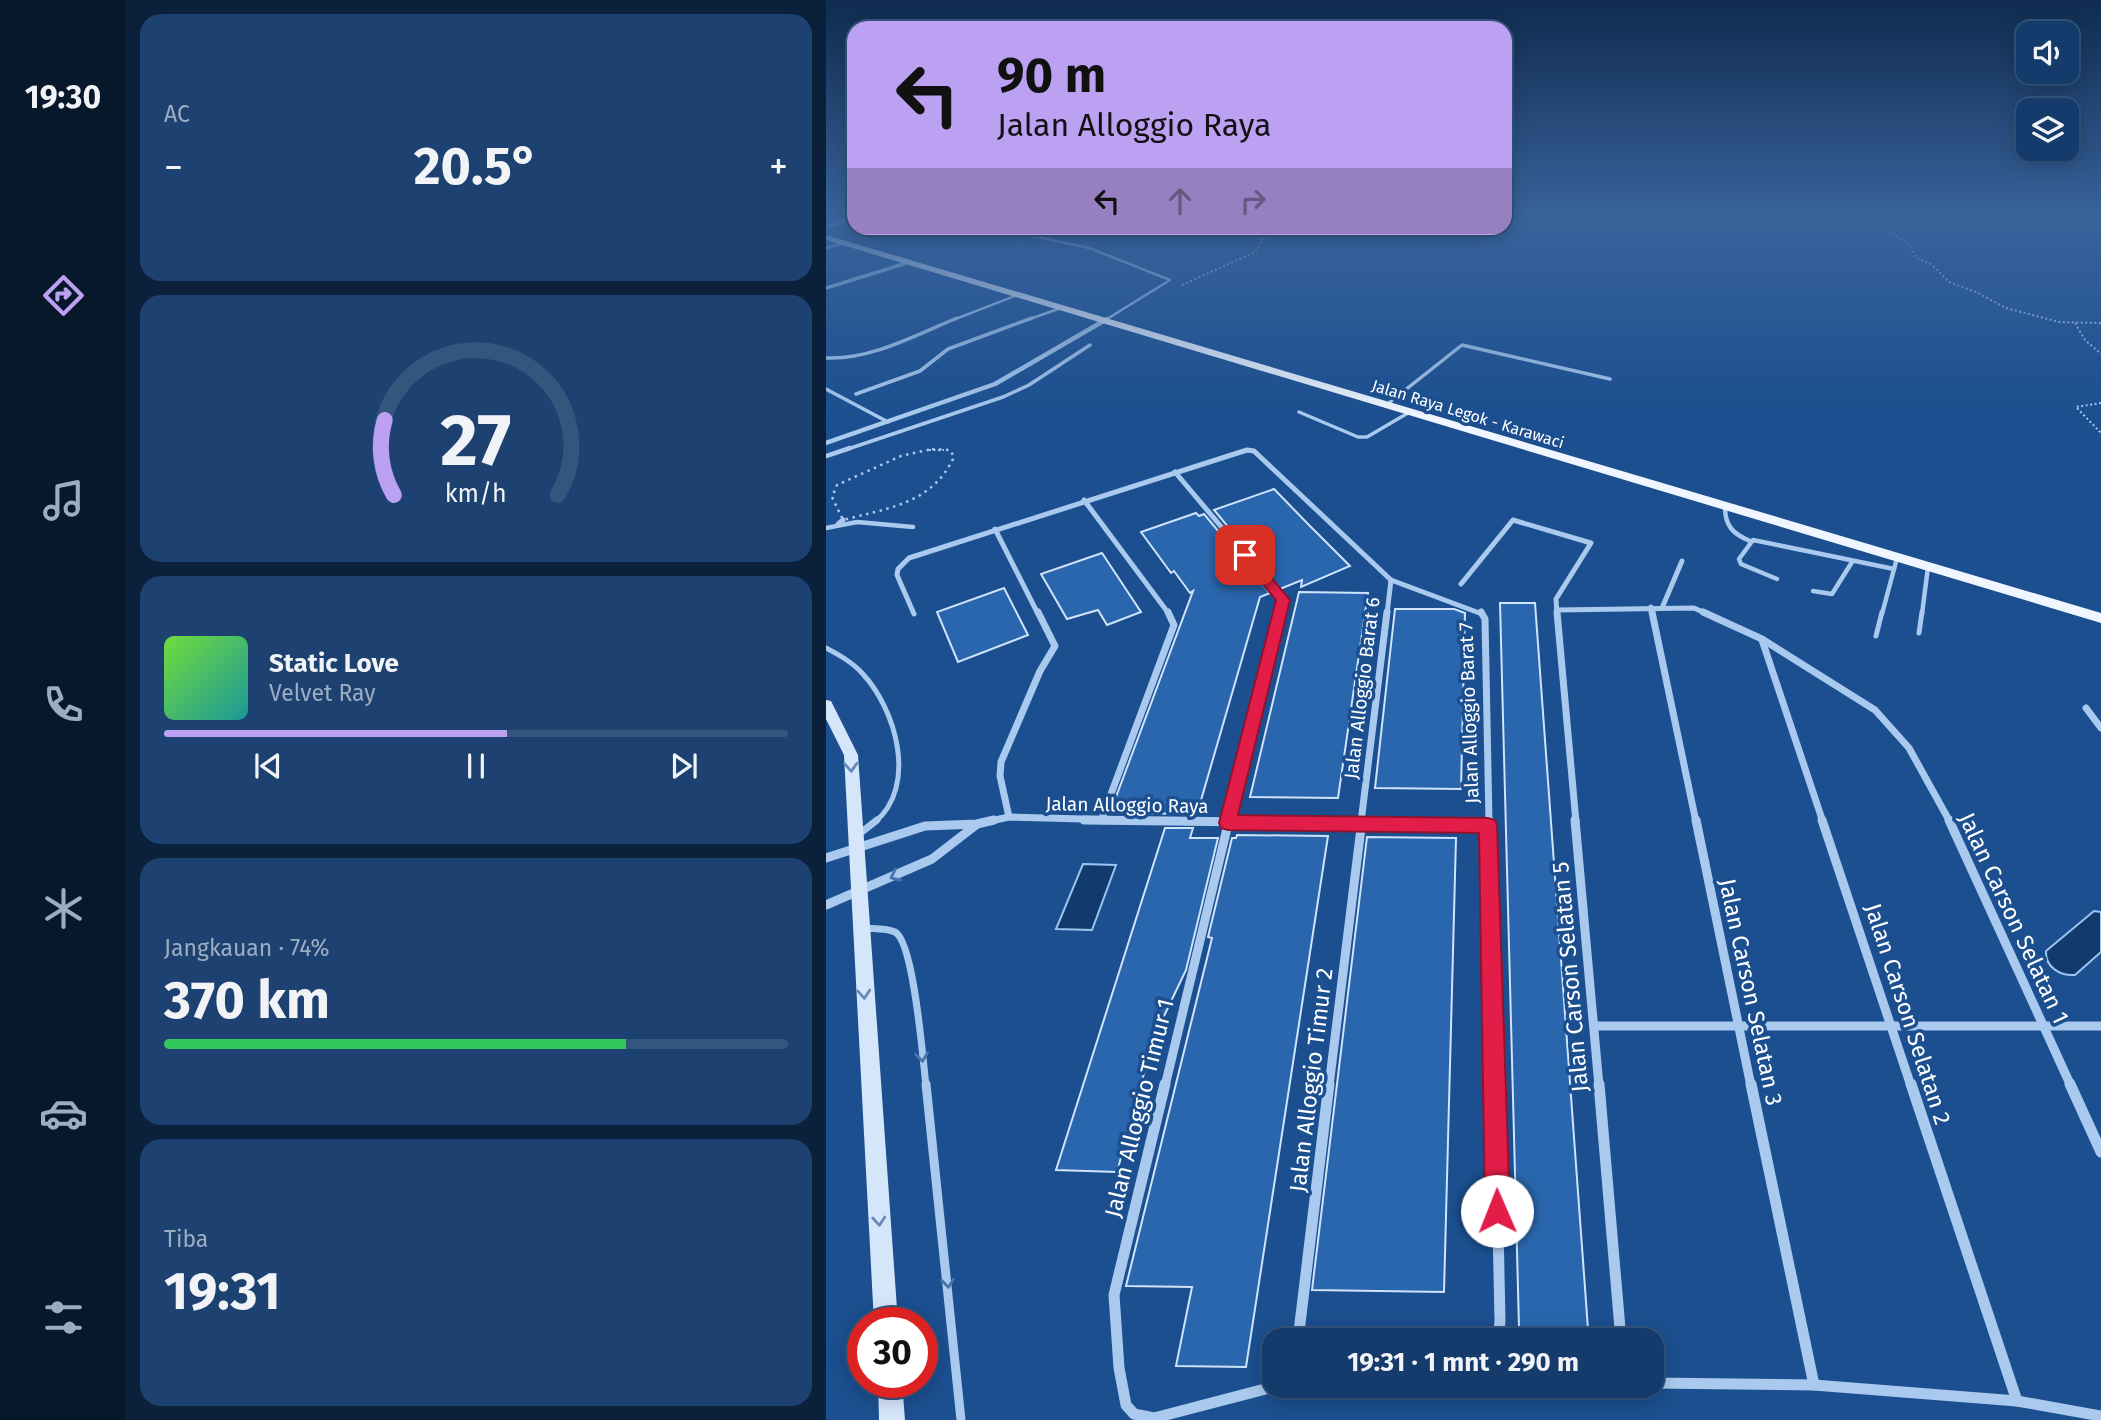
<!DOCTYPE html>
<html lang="id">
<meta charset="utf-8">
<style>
body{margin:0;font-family:"Fira Sans",sans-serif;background:#1d4271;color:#f1f3f6;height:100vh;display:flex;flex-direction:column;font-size:26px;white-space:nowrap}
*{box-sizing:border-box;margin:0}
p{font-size:23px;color:#9dadc1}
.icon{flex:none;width:38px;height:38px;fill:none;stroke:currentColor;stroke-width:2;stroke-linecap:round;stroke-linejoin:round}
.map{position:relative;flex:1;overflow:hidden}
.sheet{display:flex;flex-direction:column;gap:14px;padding:14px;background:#0b203b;width:700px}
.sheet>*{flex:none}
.guide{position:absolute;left:21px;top:21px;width:665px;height:214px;border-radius:21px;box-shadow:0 4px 18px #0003,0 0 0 2px #33557e;background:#bca0f2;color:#111;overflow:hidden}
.buttons{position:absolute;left:1190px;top:21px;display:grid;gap:14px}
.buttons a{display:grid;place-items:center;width:63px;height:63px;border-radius:14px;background:#143b6b;box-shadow:0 4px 18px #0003,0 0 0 2px #33557e;font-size:35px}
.speed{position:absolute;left:21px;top:1307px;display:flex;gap:14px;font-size:35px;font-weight:700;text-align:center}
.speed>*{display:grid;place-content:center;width:91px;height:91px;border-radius:50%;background:#143b6b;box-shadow:0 4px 18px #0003,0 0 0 2px #33557e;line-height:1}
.speed .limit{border:10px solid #d22;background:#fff;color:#111}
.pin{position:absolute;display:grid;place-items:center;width:60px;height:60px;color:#fff;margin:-30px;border-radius:14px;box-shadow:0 4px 10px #0006}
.me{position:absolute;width:77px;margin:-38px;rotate:359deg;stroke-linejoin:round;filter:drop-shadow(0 0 5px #0008)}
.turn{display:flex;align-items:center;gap:24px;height:147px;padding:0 35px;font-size:32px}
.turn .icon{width:91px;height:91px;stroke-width:2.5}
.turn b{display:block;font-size:49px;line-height:60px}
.lanes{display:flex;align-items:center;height:66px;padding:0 35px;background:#0003;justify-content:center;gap:35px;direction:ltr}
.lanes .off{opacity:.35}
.big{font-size:52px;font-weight:700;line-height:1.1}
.sheet .widget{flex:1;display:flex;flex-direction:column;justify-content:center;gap:10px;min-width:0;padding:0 24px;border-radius:21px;background:#1d4271}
.sheet .dial{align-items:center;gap:0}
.dial svg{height:182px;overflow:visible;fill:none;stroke:#33557e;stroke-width:7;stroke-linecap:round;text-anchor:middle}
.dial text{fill:#f1f3f6;stroke:none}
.song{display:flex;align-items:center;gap:21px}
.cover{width:84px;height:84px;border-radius:10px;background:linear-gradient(135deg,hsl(100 70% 55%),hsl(180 70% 35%))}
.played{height:7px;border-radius:4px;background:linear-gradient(90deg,#bca0f2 55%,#33557e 55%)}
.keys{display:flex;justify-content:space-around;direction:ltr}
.heat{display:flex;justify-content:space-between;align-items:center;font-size:38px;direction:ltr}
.charge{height:10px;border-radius:5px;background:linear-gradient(90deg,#34c759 74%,#33557e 0)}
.trip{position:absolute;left:436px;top:1328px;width:402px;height:70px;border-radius:21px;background:#143b6b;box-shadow:0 4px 18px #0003,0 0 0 2px #33557e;font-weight:700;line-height:70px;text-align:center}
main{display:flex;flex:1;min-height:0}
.tabs{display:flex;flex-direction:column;width:126px;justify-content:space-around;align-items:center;background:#08182b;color:#9dadc1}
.tabs .icon{width:49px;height:49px}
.tabs .on{color:#bca0f2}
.tabs b{font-size:32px;color:#f1f3f6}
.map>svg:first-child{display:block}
.water{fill:#123a6d;stroke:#9cc4f0;stroke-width:2}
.building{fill:#2a66ad;stroke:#cfe3fa;stroke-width:2}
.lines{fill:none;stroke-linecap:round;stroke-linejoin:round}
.path-far1{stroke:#a9c9ee;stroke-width:2;stroke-dasharray:2 2.5;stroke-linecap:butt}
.path{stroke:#a9c9ee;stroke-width:2.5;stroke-dasharray:2.5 4.5;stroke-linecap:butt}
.lane-far5{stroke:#a9c9ee;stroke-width:2.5}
.lane-far4{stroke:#a9c9ee;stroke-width:3.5}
.lane-far3{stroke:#a9c9ee;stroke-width:4.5}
.lane-far2{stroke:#a9c9ee;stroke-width:5}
.lane-far1{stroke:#a9c9ee;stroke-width:7}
.lane{stroke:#a9c9ee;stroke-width:9}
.street-far5{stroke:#a9c9ee;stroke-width:3.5}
.street-far4{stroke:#a9c9ee;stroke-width:4.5}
.street-far3{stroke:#a9c9ee;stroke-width:5}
.street-far2{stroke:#a9c9ee;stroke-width:7}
.street-far1{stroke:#a9c9ee;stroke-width:9}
.street{stroke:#a9c9ee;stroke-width:11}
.secondary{fill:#d6e6fa;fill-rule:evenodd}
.primary{fill:#f0f6ff;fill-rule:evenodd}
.oneway{stroke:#668bba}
.oneway2{stroke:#4674ac}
.route{fill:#e11d48;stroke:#92132f;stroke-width:2}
.labels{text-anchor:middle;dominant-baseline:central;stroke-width:7;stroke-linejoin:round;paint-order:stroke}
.far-street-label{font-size:16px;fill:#fff;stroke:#1b4f8f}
.street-label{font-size:19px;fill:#fff;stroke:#1b4f8f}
.near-street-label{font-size:23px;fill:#fff;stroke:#1b4f8f}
</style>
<main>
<nav class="tabs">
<b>19:30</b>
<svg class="icon on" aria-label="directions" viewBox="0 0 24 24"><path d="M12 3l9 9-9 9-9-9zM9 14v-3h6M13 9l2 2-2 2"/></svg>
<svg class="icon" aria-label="music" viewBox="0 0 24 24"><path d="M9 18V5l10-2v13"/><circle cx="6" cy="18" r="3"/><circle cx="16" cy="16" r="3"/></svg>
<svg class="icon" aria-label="phone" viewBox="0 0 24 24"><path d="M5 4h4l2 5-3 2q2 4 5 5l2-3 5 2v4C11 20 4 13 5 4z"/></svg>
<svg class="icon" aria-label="climate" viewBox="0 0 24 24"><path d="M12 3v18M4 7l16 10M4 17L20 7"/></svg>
<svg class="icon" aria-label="car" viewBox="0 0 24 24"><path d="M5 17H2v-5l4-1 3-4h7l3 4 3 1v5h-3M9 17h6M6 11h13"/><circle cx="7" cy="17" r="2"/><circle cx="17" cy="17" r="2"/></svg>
<svg class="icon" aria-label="filters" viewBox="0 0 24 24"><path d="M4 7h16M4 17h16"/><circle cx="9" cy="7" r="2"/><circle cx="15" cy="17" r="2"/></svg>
</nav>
<section class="sheet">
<div class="widget"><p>AC</p>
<div class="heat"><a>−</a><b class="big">20.5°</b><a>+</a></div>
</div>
<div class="widget dial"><svg viewBox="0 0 100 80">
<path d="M14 69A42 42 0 1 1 86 69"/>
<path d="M14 69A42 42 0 0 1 10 36" stroke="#bca0f2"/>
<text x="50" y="56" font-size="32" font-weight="700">27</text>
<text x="50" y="72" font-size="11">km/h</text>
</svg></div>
<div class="widget">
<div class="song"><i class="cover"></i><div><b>Static Love</b><p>Velvet Ray</p></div></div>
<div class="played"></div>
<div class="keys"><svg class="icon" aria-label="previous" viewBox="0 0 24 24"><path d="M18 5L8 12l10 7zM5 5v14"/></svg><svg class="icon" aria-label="pause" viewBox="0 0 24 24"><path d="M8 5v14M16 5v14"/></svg><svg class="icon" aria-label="next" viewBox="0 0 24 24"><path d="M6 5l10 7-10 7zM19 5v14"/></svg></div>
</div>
<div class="widget"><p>Jangkauan · 74%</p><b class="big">370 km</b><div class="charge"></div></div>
<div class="widget"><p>Tiba</p><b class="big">19:31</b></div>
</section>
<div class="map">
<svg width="1275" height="1420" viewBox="0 0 1275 1420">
<rect width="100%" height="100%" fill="#1b4f8f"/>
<g class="water">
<path d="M257,864L290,865L266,930L230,929Z"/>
<path d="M1268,911L1275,912V952L1249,975C1234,976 1219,967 1220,951Z"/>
</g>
<g class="building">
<path d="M448,489L483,525L524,566L475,587L476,580L454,589L388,510Z"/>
<path d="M370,513L373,516L378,514L444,593L434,597L371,814L284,813L367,591L364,593L348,571L345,573L315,532Z"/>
<path d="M276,553L315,612L281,625L272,610L241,619L215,574Z"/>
<path d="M178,588L202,635L132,662L111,612Z"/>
<path d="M473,592L542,593L512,798L424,797Z"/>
<path d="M674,603H709L762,1329L693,1327Z"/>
<path d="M569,609H628L639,613L635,789L549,788Z"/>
<path d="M339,828H367L364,838H392L360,970L328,1037L291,1172L230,1170Z"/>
<path d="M411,835L502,836L420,1367L350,1366L366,1287L300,1286L386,938L382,937L406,838H410Z"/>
<path d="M541,837L630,838L618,1292L486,1290Z"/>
</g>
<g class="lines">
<g class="path-far1">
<path d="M1040,217L1084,245L1090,258L1105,264L1123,282L1150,292L1180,308L1233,322L1275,323"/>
<path d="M356,285L429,252L445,228"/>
<path d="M1249,323L1259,340L1275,354"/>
<path d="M1275,403L1250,407L1275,433"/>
<path d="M103,450H118"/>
</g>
<path class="path" d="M106,449L124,450L128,457C106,504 62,508 17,520L6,497L11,485L75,456Z"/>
<g class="lane-far5">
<path d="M169,228L263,248L344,280L281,319"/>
<path d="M0,248L18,243"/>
<path d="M127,320L194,294"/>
<path d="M201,320L235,308"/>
</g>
<g class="lane-far4">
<path d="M0,358C45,360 90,335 131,318"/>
<path d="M0,389L62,422"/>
<path d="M30,394L94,371L122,349L206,318"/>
<path d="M559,406L636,345L784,379"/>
<path d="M473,412L532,437H541L582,413"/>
<path d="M19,450L177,397L203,385L264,345"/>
</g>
<g class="lane-far3">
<path d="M0,456L24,448"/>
<path d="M899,507C899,526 907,534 924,541"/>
<path d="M0,528L31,522L87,527"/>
<path d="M951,579L915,564L913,559L927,540L1068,569"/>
<path d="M987,591L1006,594L1026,562"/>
<path d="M1056,614L1071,558"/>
<path d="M1096,614L1102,567"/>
</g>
<g class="lane-far2">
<path d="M1093,633L1096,612"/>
<path d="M1050,636L1056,612"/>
<path d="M0,648C13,655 26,662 36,673C70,709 92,786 49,822"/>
</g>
<g class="lane-far1">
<path d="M32,835L51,820"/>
<path d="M37,928C46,929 61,928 69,932C88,942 97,1061 100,1086"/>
</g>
<path class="lane" d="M100,1084L135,1420"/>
<path class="street-far5" d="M0,288L84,262"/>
<path class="street-far4" d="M0,443L169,384L281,319"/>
<g class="street-far3">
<path d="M349,472L457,600L454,614"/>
<path d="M258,500L343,614"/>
<path d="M12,524L17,520"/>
<path d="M169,529L212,614"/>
<path d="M565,580L656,614"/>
<path d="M635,584L687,520L765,543L730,599L731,614"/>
<path d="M825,607L826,614"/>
<path d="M836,608L856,561"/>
<path d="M732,610L868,608L881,614"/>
<path d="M88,614L71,575L72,569L83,558L421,450L428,451L565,580L561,614"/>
</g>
<g class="street-far2">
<path d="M655,612L659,619L663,822"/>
<path d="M731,612L750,822"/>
<path d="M826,612L870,822"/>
<path d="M877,612L936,639L1049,710L1083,748L1124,822"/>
<path d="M936,640L997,822"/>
<path d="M1260,708L1275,728"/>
<path d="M183,817L174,776L175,762L214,671L229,646L212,612"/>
<path d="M275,821L348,625L342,612"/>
<path d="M160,822L183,817L372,822"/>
<path d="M403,822L454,612"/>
<path d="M535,822L561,612"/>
</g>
<g class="street-far1">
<path d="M258,820L662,825"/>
<path d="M663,820L669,1086"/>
<path d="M749,820L773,1086"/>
<path d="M870,820L925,1086"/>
<path d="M996,820L1085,1086"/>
<path d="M1123,820L1245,1086"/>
<path d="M0,858L99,826L151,824L168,820"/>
<path d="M0,905L106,859L150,825"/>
<path d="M768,1026H1275"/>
<path d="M339,1086L403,820"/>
<path d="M503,1086L536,820"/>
</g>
<g class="street">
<path d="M339,1084L288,1295L293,1368L300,1405L308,1414L328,1418L451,1386"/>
<path d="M773,1084L795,1340"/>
<path d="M925,1084L988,1385"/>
<path d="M1085,1084L1191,1401"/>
<path d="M1244,1084L1275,1152"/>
<path d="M472,1340L503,1084"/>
<path d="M667,1340L673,1331L674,1321L669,1084"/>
<path d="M826,1383L988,1385L1191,1401L1275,1416"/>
</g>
<g class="secondary">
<path d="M21,217L28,219L0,229V225Z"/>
<path d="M0,700L5,701L32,755L72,1323H48L18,755L0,719Z"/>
<path d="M52,1382H76L79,1420H53Z"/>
</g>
<path class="primary" d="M0,235L1275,613V623L0,240Z"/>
</g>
<defs><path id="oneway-chevron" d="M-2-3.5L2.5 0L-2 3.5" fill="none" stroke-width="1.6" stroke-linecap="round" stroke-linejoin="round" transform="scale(1.75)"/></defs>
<g class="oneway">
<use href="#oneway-chevron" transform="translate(25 767) rotate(87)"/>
<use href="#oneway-chevron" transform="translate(38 994) rotate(86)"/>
<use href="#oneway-chevron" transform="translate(53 1221) rotate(86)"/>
</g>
<g class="oneway2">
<use href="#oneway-chevron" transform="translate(69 876) rotate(155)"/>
<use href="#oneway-chevron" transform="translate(96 1057) rotate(83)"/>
<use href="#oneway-chevron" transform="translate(122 1283) rotate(84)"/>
</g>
<linearGradient id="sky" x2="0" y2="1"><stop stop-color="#0f2b4f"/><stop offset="0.52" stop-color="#39639b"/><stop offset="1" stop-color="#39639b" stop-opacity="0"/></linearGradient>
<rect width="1275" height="416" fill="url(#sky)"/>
<path class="route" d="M419,551L424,552L464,600L412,815L662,818L669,820L671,825L684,1211L680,1220L671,1223L662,1220L659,1211L653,833L402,830L395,828L393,823L450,600L413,555Z"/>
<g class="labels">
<g class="far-street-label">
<text transform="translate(642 414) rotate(17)">Jalan Raya Legok - Karawaci</text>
</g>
<g class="street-label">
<text transform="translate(536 688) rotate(-83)">Jalan Alloggio Barat 6</text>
<text transform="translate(643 713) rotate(-92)">Jalan Alloggio Barat 7</text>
<text transform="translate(301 805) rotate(1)">Jalan Alloggio Raya</text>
</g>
<g class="near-street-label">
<text transform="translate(1188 918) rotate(65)">Jalan Carson Selatan 1</text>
<text transform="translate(744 977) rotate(-95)">Jalan Carson Selatan 5</text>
<text transform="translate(925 992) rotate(78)">Jalan Carson Selatan 3</text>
<text transform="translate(1082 1014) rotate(72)">Jalan Carson Selatan 2</text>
<text transform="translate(485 1080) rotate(-83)">Jalan Alloggio Timur 2</text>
<text transform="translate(313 1108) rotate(-76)">Jalan Alloggio Timur 1</text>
</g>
</g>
</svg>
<div class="buttons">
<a><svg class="icon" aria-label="sound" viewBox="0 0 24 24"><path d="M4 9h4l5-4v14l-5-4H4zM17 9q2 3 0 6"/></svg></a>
<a><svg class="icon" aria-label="layers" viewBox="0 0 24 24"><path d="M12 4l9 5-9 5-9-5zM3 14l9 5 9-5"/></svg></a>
</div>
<div class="speed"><div class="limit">30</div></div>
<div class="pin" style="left:419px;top:555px;background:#d93025"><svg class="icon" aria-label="arrive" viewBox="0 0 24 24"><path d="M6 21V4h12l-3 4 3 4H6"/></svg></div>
<svg class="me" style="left:671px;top:1211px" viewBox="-20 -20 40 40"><circle r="19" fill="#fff"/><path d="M0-13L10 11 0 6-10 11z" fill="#e11d48"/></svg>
<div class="trip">19:31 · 1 mnt · 290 m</div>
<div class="guide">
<div class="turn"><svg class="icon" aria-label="left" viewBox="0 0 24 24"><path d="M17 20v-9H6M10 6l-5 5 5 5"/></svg><div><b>90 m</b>Jalan Alloggio Raya</div></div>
<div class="lanes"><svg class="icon" aria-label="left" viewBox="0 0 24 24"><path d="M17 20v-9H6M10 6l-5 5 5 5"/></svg><svg class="icon off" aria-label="ahead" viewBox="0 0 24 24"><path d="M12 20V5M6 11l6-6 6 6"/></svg><svg class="icon off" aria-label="right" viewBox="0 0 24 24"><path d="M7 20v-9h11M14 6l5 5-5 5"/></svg></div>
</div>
</div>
</main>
